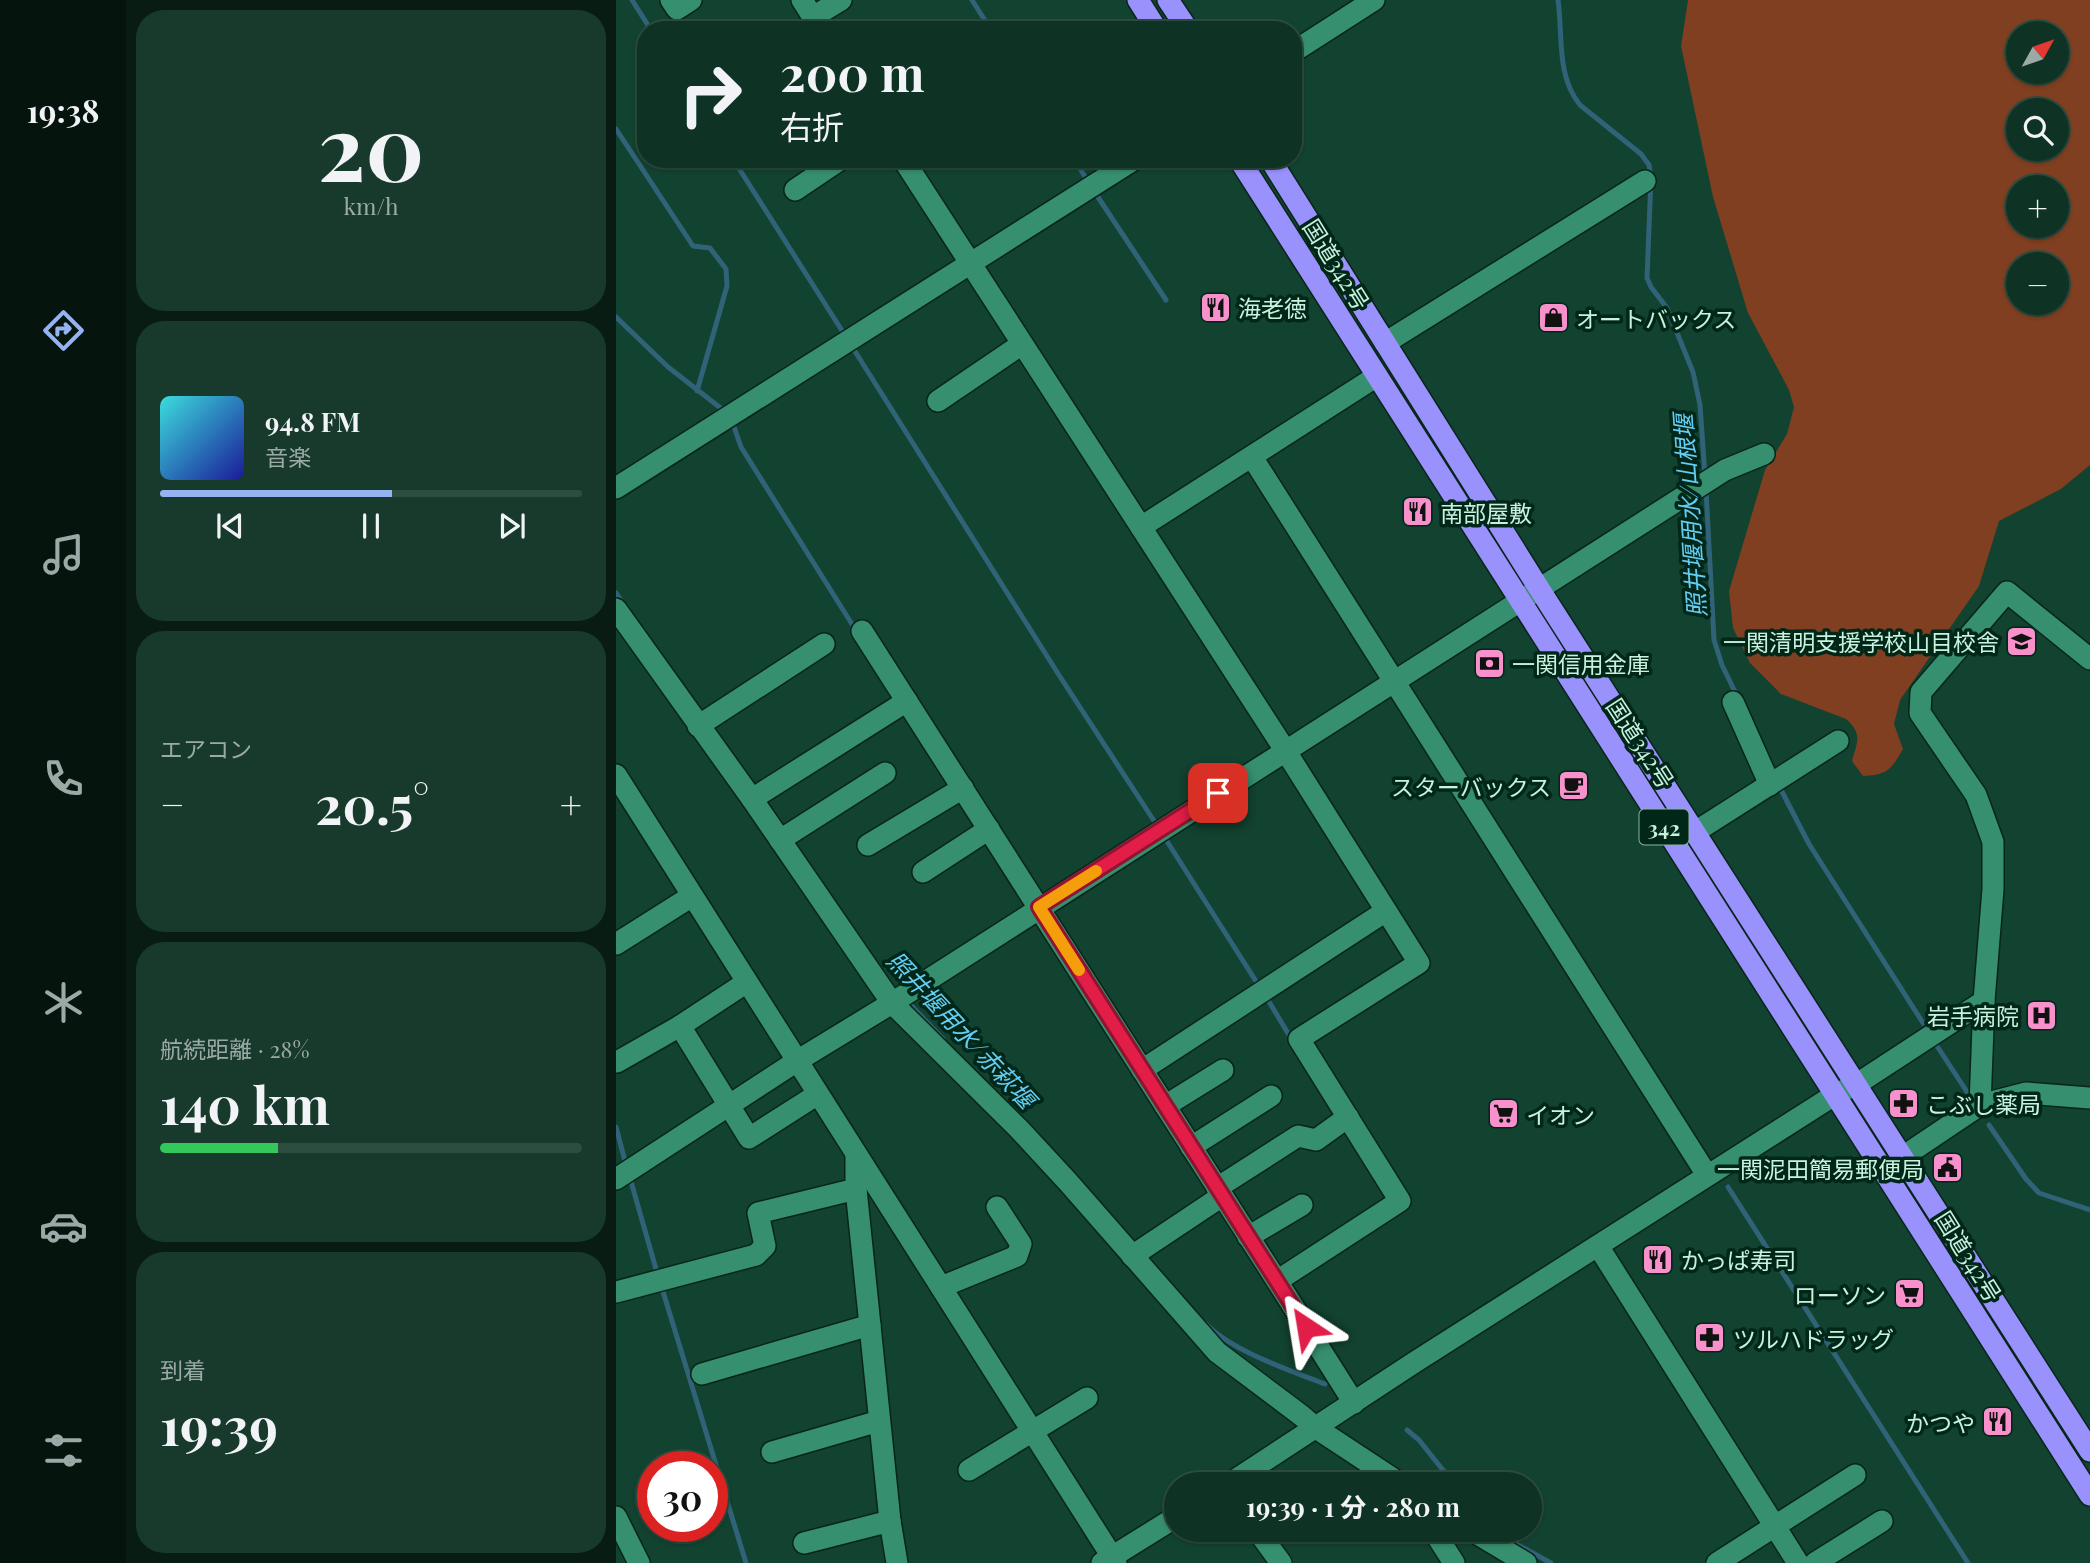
<!DOCTYPE html>
<html lang="ja">
<meta charset="utf-8">
<style>
body{margin:0;font-family:"Playfair Display","Noto Sans JP",serif;background:#173a2c;color:#f1f3f6;height:100vh;display:flex;flex-direction:column;font-size:26px;white-space:nowrap}
*{box-sizing:border-box;margin:0}
p{font-size:23px;color:#9baaa6}
.icon{flex:none;width:38px;height:38px;fill:none;stroke:currentColor;stroke-width:2;stroke-linecap:round;stroke-linejoin:round}
.map{position:relative;flex:1;overflow:hidden}
.drawer{display:flex;flex-direction:column;gap:10px;padding:10px;background:#081c14;width:490px}
.drawer>*{flex:none}
.top-card{position:absolute;left:21px;top:21px;width:665px;height:147px;border-radius:28px;box-shadow:0 2px 5px #0004,0 0 0 2px #2e4d41;background:#0e3224;color:#f1f3f6;overflow:hidden}
.needle{width:46px;rotate:50deg}
.controls{position:absolute;left:1390px;top:21px;display:grid;gap:14px}
.controls a{display:grid;place-items:center;width:63px;height:63px;border-radius:50%;background:#0e3224;box-shadow:0 2px 5px #0004,0 0 0 2px #2e4d41;font-size:35px}
.speed{position:absolute;left:21px;top:1451px;display:flex;gap:14px;font-size:35px;font-weight:700;text-align:center}
.speed>*{display:grid;place-content:center;width:91px;height:91px;border-radius:50%;background:#0e3224;box-shadow:0 2px 5px #0004,0 0 0 2px #2e4d41;line-height:1}
.speed .limit{border:10px solid #d22;background:#fff;color:#111}
.pin{position:absolute;display:grid;place-items:center;width:60px;height:60px;color:#fff;margin:-30px;border-radius:14px;box-shadow:0 4px 10px #0006}
.me{position:absolute;width:77px;margin:-38px;rotate:327deg;stroke-linejoin:round;filter:drop-shadow(0 0 5px #0008)}
.turn{display:flex;align-items:center;gap:24px;height:147px;padding:0 28px;font-size:32px}
.turn .icon{width:91px;height:91px;stroke-width:2.5}
.turn b{display:block;font-size:49px;line-height:60px}
.big{font-size:52px;font-weight:700;line-height:1.1}
.drawer .card{flex:1;display:flex;flex-direction:column;justify-content:center;gap:10px;min-width:0;padding:0 24px;border-radius:28px;background:#173a2c}
.drawer .dial{align-items:center;gap:0}
.dial b{font-size:91px;line-height:1}
.song{display:flex;align-items:center;gap:21px}
.cover{width:84px;height:84px;border-radius:10px;background:linear-gradient(135deg,hsl(180 70% 55%),hsl(240 70% 35%))}
.played{height:7px;border-radius:4px;background:linear-gradient(90deg,#95b2f1 55%,#2e4d41 55%)}
.keys{display:flex;justify-content:space-around;direction:ltr}
.heat{display:flex;justify-content:space-between;align-items:center;font-size:38px;direction:ltr}
.charge{height:10px;border-radius:5px;background:linear-gradient(90deg,#34c759 28%,#2e4d41 0)}
.trip{position:absolute;left:548px;top:1472px;width:378px;height:70px;border-radius:35px;background:#0e3224;box-shadow:0 2px 5px #0004,0 0 0 2px #2e4d41;font-weight:700;line-height:70px;text-align:center}
main{display:flex;flex:1;min-height:0}
.tab-bar{display:flex;flex-direction:column;width:126px;justify-content:space-around;align-items:center;background:#06140e;color:#9baaa6}
.tab-bar .icon{width:49px;height:49px}
.tab-bar .active{color:#95b2f1}
.tab-bar b{font-size:32px;color:#f1f3f6}
.map>svg:first-child{display:block}
.green{fill:#7f3f20;fill-rule:evenodd}
.lines{fill:none;stroke-linecap:round;stroke-linejoin:round}
.stream{stroke:#306377;stroke-width:5}
.minor-casing{stroke:#09251b;stroke-width:24}
.highway-casing{stroke:#09251b;stroke-width:24}
.minor{stroke:#368f6e;stroke-width:21}
.highway{stroke:#9991fc;stroke-width:21}
.route-casing{stroke:#92132f;stroke-width:18}
.route{stroke:#e11d48;stroke-width:12}
.slow{stroke:#f59e0b;stroke-width:12}
.labels{text-anchor:middle;dominant-baseline:central;stroke-width:7;stroke-linejoin:round;paint-order:stroke}
.shield{fill:#012719;stroke:#8cb4a3;stroke-width:2}
.shield-label{font-size:21px;font-weight:bold;fill:#c8f1de}
.street-label{font-size:23px;fill:#c8f1de;stroke:#012719}
.poi-label{font-size:23px;fill:#c8f1de;stroke:#012719;text-anchor:start}
.water-label{font-size:24px;font-style:italic;fill:#63cdf4;stroke:#012719}
</style>
<main>
<nav class="tab-bar">
<b>19:38</b>
<svg class="icon active" aria-label="directions" viewBox="0 0 24 24"><path d="M12 3l9 9-9 9-9-9zM9 14v-3h6M13 9l2 2-2 2"/></svg>
<svg class="icon" aria-label="music" viewBox="0 0 24 24"><path d="M9 18V5l10-2v13"/><circle cx="6" cy="18" r="3"/><circle cx="16" cy="16" r="3"/></svg>
<svg class="icon" aria-label="phone" viewBox="0 0 24 24"><path d="M5 4h4l2 5-3 2q2 4 5 5l2-3 5 2v4C11 20 4 13 5 4z"/></svg>
<svg class="icon" aria-label="climate" viewBox="0 0 24 24"><path d="M12 3v18M4 7l16 10M4 17L20 7"/></svg>
<svg class="icon" aria-label="car" viewBox="0 0 24 24"><path d="M5 17H2v-5l4-1 3-4h7l3 4 3 1v5h-3M9 17h6M6 11h13"/><circle cx="7" cy="17" r="2"/><circle cx="17" cy="17" r="2"/></svg>
<svg class="icon" aria-label="filters" viewBox="0 0 24 24"><path d="M4 7h16M4 17h16"/><circle cx="9" cy="7" r="2"/><circle cx="15" cy="17" r="2"/></svg>
</nav>
<section class="drawer">
<div class="card dial"><b>20</b><p>km/h</p></div>
<div class="card">
<div class="song"><i class="cover"></i><div><b>94.8 FM</b><p>音楽</p></div></div>
<div class="played"></div>
<div class="keys"><svg class="icon" aria-label="previous" viewBox="0 0 24 24"><path d="M18 5L8 12l10 7zM5 5v14"/></svg><svg class="icon" aria-label="pause" viewBox="0 0 24 24"><path d="M8 5v14M16 5v14"/></svg><svg class="icon" aria-label="next" viewBox="0 0 24 24"><path d="M6 5l10 7-10 7zM19 5v14"/></svg></div>
</div>
<div class="card"><p>エアコン</p>
<div class="heat"><a>−</a><b class="big">20.5°</b><a>+</a></div>
</div>
<div class="card"><p>航続距離 · 28%</p><b class="big">140 km</b><div class="charge"></div></div>
<div class="card"><p>到着</p><b class="big">19:39</b></div>
</section>
<div class="map">
<svg width="1474" height="1563" viewBox="0 0 1474 1563">
<rect width="100%" height="100%" fill="#124230"/>
<path class="green" d="M1072,0H1474V465L1445,489L1383,521L1363,586L1284,700L1278,724L1287,749C1275,770 1271,775 1247,776L1236,761C1241,742 1247,734 1230,719L1165,694L1134,663L1117,628L1113,591L1149,470L1171,434L1178,407L1173,390L1132,313L1097,197L1065,46ZM1402,33H1440V72H1402ZM1402,110H1440V149H1402ZM1402,187H1440V226H1402ZM1402,264H1440V303H1402Z"/>
<g class="lines">
<g class="stream">
<path d="M16,0L35,30"/>
<path d="M356,0L375,30"/>
<path d="M942,0C947,35 940,76 964,105L1025,154L1033,165L1035,178L1031,278L1035,287L1051,308L1077,372L1084,405L1089,476"/>
<path d="M0,129L77,246L94,248L110,269L111,286L81,391"/>
<path d="M117,159L230,337"/>
<path d="M458,159L473,183"/>
<path d="M478,191L550,300"/>
<path d="M0,317L52,367L111,413"/>
<path d="M235,345L441,672L542,827"/>
<path d="M116,421L125,447L239,629"/>
<path d="M1090,490L1098,640L1106,665L1121,696"/>
<path d="M0,593L8,605"/>
<path d="M1162,784L1193,844L1307,1023"/>
<path d="M547,835L643,986"/>
<path d="M649,995L673,1035"/>
<path d="M290,1000L327,1039"/>
<path d="M1321,1046L1355,1098"/>
<path d="M1373,1125L1410,1179L1423,1193L1474,1210"/>
<path d="M0,1127L10,1165"/>
<path d="M14,1178L42,1276"/>
<path d="M1112,1187L1352,1563"/>
<path d="M45,1285L130,1563"/>
<path d="M590,1324C616,1351 673,1370 709,1384"/>
<path d="M791,1430L803,1440L838,1484"/>
<path d="M875,1530L935,1563"/>
</g>
<defs>
<g id="minor">
<path d="M55,0L61,9L75,0"/>
<path d="M186,0L205,30"/>
<path d="M197,17L225,0"/>
<path d="M677,52L758,0"/>
<path d="M287,159L669,750L803,963L683,1039L784,1201L661,1281L738,1403"/>
<path d="M179,190L225,159"/>
<path d="M769,343L1029,181"/>
<path d="M322,401L406,344"/>
<path d="M636,457L1091,1175"/>
<path d="M0,488L519,159"/>
<path d="M525,527L761,376"/>
<path d="M0,609L136,799L276,1003L403,1129L452,1182L601,1352L686,1416L700,1428L785,1484"/>
<path d="M246,631L661,1281"/>
<path d="M1117,702L1154,785"/>
<path d="M82,726L208,644"/>
<path d="M0,775L500,1563"/>
<path d="M136,799L291,701"/>
<path d="M1079,832L1222,741"/>
<path d="M164,840L269,773"/>
<path d="M252,845L347,788"/>
<path d="M307,872L373,829"/>
<path d="M0,944L76,896"/>
<path d="M131,982L64,1026L133,1138L202,1094"/>
<path d="M1,1062L64,1026"/>
<path d="M526,1070L770,911"/>
<path d="M1364,1105L1410,1093L1474,1098"/>
<path d="M549,1106L607,1070"/>
<path d="M575,1147L655,1096"/>
<path d="M240,1154V1189L274,1521L281,1563"/>
<path d="M1288,1156L1364,1105L1368,1001L1377,889V842L1360,795L1304,713L1305,692L1391,592L1474,659"/>
<path d="M0,1179L181,1061L276,1003L1109,470L1148,454"/>
<path d="M601,1188L682,1136L700,1140L732,1117"/>
<path d="M632,1237L686,1205"/>
<path d="M982,1246L1182,1563"/>
<path d="M516,1256L606,1196"/>
<path d="M325,1287L401,1256L405,1244L381,1207"/>
<path d="M0,1292L140,1255L149,1246L142,1213L240,1189"/>
<path d="M86,1374L254,1325"/>
<path d="M156,1452L263,1421"/>
<path d="M353,1470L471,1398"/>
<path d="M613,1484L799,1362L1220,1094L1241,1084L1368,1001"/>
<path d="M0,1517L23,1563"/>
<path d="M641,1530L665,1563"/>
<path d="M817,1530L838,1563"/>
<path d="M855,1530L910,1563"/>
<path d="M188,1543L274,1521"/>
<path d="M486,1563L560,1517"/>
<path d="M1101,1563L1239,1475"/>
<path d="M1199,1563L1266,1521"/>
</g>
<g id="highway">
<path d="M522,0L541,30"/>
<path d="M552,0L572,30"/>
<path d="M623,159L1474,1495"/>
<path d="M654,159L924,590L1474,1451"/>
</g>
</defs>
<use href="#minor" class="minor-casing"/>
<use href="#highway" class="highway-casing"/>
<use href="#minor" class="minor"/>
<use href="#highway" class="highway"/>
</g>
<g class="lines">
<defs>
<path id="route" d="M602,793L423,907L690,1327"/>
</defs>
<use href="#route" class="route-casing"/>
<use href="#route" class="route"/>
<path class="slow" d="M463,970L423,907L480,871"/>
</g>
<defs>
<symbol id="restaurant-square" viewBox="-11 -11 22 22"><rect x="-9" y="-9" width="18" height="18" rx="4" fill="#f890cc" stroke="#012719"/><path d="M-5-6h1v4h1v-4h1v4h1v-4h1v5L-1.5 .5V6h-2V.5L-5-1ZM5-6V6H3V1.5H1.5Q1.5-4 5-6Z" fill="#111"/></symbol>
<symbol id="shop-square" viewBox="-11 -11 22 22"><rect x="-9" y="-9" width="18" height="18" rx="4" fill="#f890cc" stroke="#012719"/><path d="M-5-2.5h2.3a2.7 3.5 0 0 1 5.4 0H5L5.5 6h-11ZM-1.5-2.5h3a1.5 2.3 0 0 0-3 0Z" fill="#111"/></symbol>
<symbol id="school-square" viewBox="-11 -11 22 22"><rect x="-9" y="-9" width="18" height="18" rx="4" fill="#f890cc" stroke="#012719"/><path d="M0-5L7-2L0 1L-7-2ZM-4 1L0 2.5L4 1V4Q0 6-4 4Z" fill="#111"/></symbol>
<symbol id="bank-square" viewBox="-11 -11 22 22"><rect x="-9" y="-9" width="18" height="18" rx="4" fill="#f890cc" stroke="#012719"/><path d="M-6-4H6V4H-6ZM0-2.3a2.3 2.3 0 1 0 0 4.6a2.3 2.3 0 1 0 0-4.6Z" fill="#111"/></symbol>
<symbol id="cafe-square" viewBox="-11 -11 22 22"><rect x="-9" y="-9" width="18" height="18" rx="4" fill="#f890cc" stroke="#012719"/><path d="M-5.5-4.5H6V0H3Q3 3.5 0 3.5H-2.5Q-5.5 3.5-5.5 0ZM3-3.2v2h1.7v-2ZM-6 4.5H4V6H-6Z" fill="#111"/></symbol>
<symbol id="hospital-square" viewBox="-11 -11 22 22"><rect x="-9" y="-9" width="18" height="18" rx="4" fill="#f890cc" stroke="#012719"/><path d="M-5-5h3v3.5h4V-5h3V5h-3V1.5h-4V5h-3Z" fill="#111"/></symbol>
<symbol id="pharmacy-square" viewBox="-11 -11 22 22"><rect x="-9" y="-9" width="18" height="18" rx="4" fill="#f890cc" stroke="#012719"/><path d="M-2-6h4v4h4v4h-4v4h-4v-4h-4v-4h4Z" fill="#111"/></symbol>
<symbol id="supermarket-square" viewBox="-11 -11 22 22"><rect x="-9" y="-9" width="18" height="18" rx="4" fill="#f890cc" stroke="#012719"/><path d="M-6-5.5h2.5l.6 2H6L4.5 2H-2.5L-4.4-4H-6ZM-1.5 3.2a1.3 1.3 0 1 0 .1 0ZM3 3.2a1.3 1.3 0 1 0 .1 0Z" fill="#111"/></symbol>
<symbol id="civic-square" viewBox="-11 -11 22 22"><rect x="-9" y="-9" width="18" height="18" rx="4" fill="#f890cc" stroke="#012719"/><path d="M-.6-6.5H3V-4.5H.6V-3L4-1V1h2V6H-6V1h2V-1L-.6-3ZM-1.2 2.5V6h2.4V2.5Z" fill="#111"/></symbol>
</defs>
<g fill-rule="evenodd">
<use href="#restaurant-square" x="582" y="290" width="35" height="35"/>
<use href="#shop-square" x="920" y="300" width="35" height="35"/>
<use href="#restaurant-square" x="784" y="494" width="35" height="35"/>
<use href="#school-square" x="1388" y="624" width="35" height="35"/>
<use href="#bank-square" x="856" y="646" width="35" height="35"/>
<use href="#cafe-square" x="940" y="768" width="35" height="35"/>
<use href="#hospital-square" x="1408" y="998" width="35" height="35"/>
<use href="#pharmacy-square" x="1270" y="1086" width="35" height="35"/>
<use href="#supermarket-square" x="870" y="1096" width="35" height="35"/>
<use href="#civic-square" x="1314" y="1150" width="35" height="35"/>
<use href="#restaurant-square" x="1024" y="1242" width="35" height="35"/>
<use href="#supermarket-square" x="1276" y="1276" width="35" height="35"/>
<use href="#pharmacy-square" x="1076" y="1320" width="35" height="35"/>
<use href="#restaurant-square" x="1364" y="1404" width="35" height="35"/>
</g>
<g class="labels">
<rect class="shield" x="1023.5" y="809.5" width="49" height="35" rx="5"/>
<g class="shield-label">
<text x="1048" y="827">342</text>
</g>
<g class="street-label">
<text transform="translate(721 264) rotate(58)">国道342号</text>
<text transform="translate(1025 743) rotate(57)">国道342号</text>
<text transform="translate(1353 1256) rotate(58)">国道342号</text>
</g>
<g class="poi-label">
<text x="622" y="307">海老徳</text>
<text x="960" y="318">オートバックス</text>
<text x="824" y="512">南部屋敷</text>
<text x="1383" y="641" text-anchor="end">一関清明支援学校山目校舎</text>
<text x="896" y="663">一関信用金庫</text>
<text x="935" y="786" text-anchor="end">スターバックス</text>
<text x="1403" y="1015" text-anchor="end">岩手病院</text>
<text x="1310" y="1103">こぶし薬局</text>
<text x="910" y="1114">イオン</text>
<text x="1308" y="1168" text-anchor="end">一関泥田簡易郵便局</text>
<text x="1065" y="1259">かっぱ寿司</text>
<text x="1270" y="1294" text-anchor="end">ローソン</text>
<text x="1117" y="1338">ツルハドラッグ</text>
<text x="1359" y="1422" text-anchor="end">かつや</text>
</g>
<g class="water-label">
<text transform="translate(1073 516) rotate(-94)">照井堰用水/山根堰</text>
<text transform="translate(346 1029) rotate(47)">照井堰用水/赤萩堰</text>
</g>
</g>
</svg>
<div class="controls">
<a><svg class="needle" viewBox="-14 -14 28 28"><path d="M0-13l5 13h-10z" fill="#e53935"/><path d="M0 13l5-13h-10z" fill="#9baaa6"/></svg></a>
<a><svg class="icon" aria-label="search" viewBox="0 0 24 24"><circle cx="10" cy="10" r="6"/><path d="M15 15l6 6"/></svg></a>
<a>+</a>
<a>−</a>
</div>
<div class="speed"><div class="limit">30</div></div>
<div class="pin" style="left:602px;top:793px;background:#d93025"><svg class="icon" aria-label="arrive" viewBox="0 0 24 24"><path d="M6 21V4h12l-3 4 3 4H6"/></svg></div>
<svg class="me" style="left:690px;top:1327px" viewBox="-20 -20 40 40"><path d="M0-17L14 15 0 8-14 15z" fill="#e11d48" stroke="#fff" stroke-width="4"/></svg>
<div class="trip">19:39 · 1 分 · 280 m</div>
<div class="top-card">
<div class="turn"><svg class="icon" aria-label="right" viewBox="0 0 24 24"><path d="M7 20v-9h11M14 6l5 5-5 5"/></svg><div><b>200 m</b>右折</div></div>
</div>
</div>
</main>
